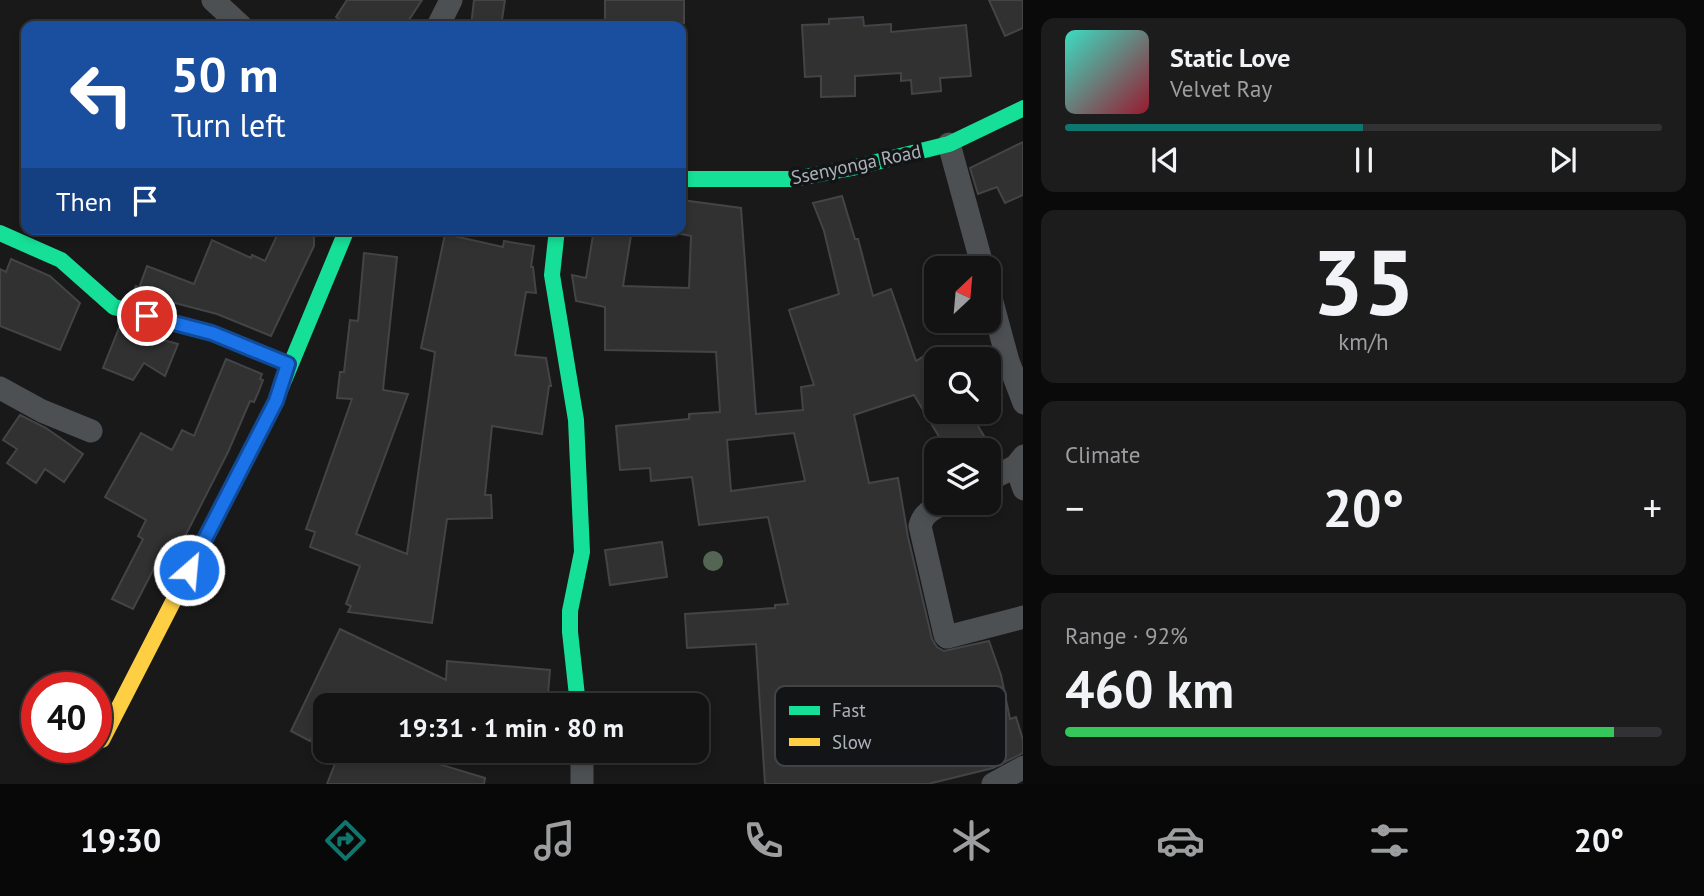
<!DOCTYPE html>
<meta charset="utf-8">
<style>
body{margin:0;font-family:"PT Sans",sans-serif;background:#1c1c1d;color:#f1f3f6;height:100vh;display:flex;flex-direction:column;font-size:26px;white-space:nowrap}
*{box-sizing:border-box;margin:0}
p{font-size:23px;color:#9d9ea0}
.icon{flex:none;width:38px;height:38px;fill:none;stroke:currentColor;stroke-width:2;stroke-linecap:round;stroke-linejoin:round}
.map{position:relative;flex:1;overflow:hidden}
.panel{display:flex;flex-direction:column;gap:18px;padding:18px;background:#0a0a0b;width:681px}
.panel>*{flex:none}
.hud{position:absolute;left:21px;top:21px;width:665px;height:214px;border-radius:14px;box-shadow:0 4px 10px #0003,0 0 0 2px #323234;background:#1a4fa0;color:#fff;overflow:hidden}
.needle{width:46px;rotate:26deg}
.tools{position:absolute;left:924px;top:256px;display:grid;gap:14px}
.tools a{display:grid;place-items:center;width:77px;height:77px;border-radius:14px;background:#131314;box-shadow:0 4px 10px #0003,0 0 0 2px #323234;font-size:35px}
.speed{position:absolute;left:21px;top:672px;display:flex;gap:14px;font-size:35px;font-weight:700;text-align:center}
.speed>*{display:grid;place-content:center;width:91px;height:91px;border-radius:50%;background:#131314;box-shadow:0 4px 10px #0003,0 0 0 2px #323234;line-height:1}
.speed .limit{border:10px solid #d22;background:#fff;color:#111}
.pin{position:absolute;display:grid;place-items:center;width:60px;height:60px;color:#fff;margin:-30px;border:4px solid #fff;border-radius:50%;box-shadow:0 2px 7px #0007}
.me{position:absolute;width:77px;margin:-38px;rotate:27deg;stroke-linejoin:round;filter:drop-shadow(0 0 5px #0008)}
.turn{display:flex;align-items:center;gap:24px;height:147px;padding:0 35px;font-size:32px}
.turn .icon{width:91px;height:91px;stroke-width:2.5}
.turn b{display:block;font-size:49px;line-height:60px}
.then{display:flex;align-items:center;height:66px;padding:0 35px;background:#0003;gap:14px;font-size:26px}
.big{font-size:52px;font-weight:600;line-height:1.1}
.panel .widget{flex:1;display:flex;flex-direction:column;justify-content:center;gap:10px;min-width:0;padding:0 24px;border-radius:14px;background:#1c1c1d}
.panel .dial{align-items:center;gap:0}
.dial b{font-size:91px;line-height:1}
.song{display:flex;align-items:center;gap:21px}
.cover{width:84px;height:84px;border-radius:10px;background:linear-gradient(135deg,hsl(170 70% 55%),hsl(350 70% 35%))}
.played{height:7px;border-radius:4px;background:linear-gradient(90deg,#0f766e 50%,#323234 50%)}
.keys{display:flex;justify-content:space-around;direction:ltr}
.heat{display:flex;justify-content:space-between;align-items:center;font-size:38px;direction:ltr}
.charge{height:10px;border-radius:5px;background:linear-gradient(90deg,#34c759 92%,#323234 0)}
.trip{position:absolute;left:313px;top:693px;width:396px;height:70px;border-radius:14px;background:#131314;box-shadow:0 4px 10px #0003,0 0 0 2px #323234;font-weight:600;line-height:70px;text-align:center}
.tabs{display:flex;height:112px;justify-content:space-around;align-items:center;background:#080808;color:#9d9ea0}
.tabs .icon{width:49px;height:49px}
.tabs .current{color:#0f766e}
.tabs b{font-size:32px;color:#f1f3f6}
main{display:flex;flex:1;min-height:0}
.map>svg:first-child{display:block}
.building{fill:#313132;stroke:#424446;stroke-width:2;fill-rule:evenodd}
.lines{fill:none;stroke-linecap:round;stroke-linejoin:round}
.street{stroke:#4d5053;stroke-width:23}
.fast{stroke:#16e098;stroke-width:16}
.slow{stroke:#ffcf43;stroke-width:16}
.tree{fill:#546653}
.route-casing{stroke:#114b97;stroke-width:18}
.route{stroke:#1a73e8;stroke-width:12}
.labels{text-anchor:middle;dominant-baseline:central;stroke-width:7;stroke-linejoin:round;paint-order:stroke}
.street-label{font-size:19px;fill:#abb2ba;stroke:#131416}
.key{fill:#131416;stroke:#414347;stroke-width:2}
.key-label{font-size:19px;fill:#abb2ba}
</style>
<main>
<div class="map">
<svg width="1024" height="784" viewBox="0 0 1024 784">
<rect width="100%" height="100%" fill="#19191a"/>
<g class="building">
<path d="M347,0H422L405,26H350L336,17Z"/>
<path d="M474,0H505L501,26H471Z"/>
<path d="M605,0H684V23L605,20Z"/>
<path d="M989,0H1023V28L1005,36Z"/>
<path d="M863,17L864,26L891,24V32L966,25L971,76L940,78L941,91L912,94L911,80L901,81V73L855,76V96L821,97V76L805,77L802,25L829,24V19Z"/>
<path d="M1023,142V195L1005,203L997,187L978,194L970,168Z"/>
<path d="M842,196L855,239H858L873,296L891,289L916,361L927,354L936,367V411H969L984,436L963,450H947L914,395L854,415L869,483L898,478L908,537L932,639L937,647L944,651L989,641L1001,675L1010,719L1016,717L1023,740V753L993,768L928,784H765L756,644L687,648L685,614L775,608V605L788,604L768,517L699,525L692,477L651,481L650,468L620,470L616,426L689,419V414L720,412L716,352L605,350V307L576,301L572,275L586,278L594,229H632L623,286L689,288L691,236L681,234V200L741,208L756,414L803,410L801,387L814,385L789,310L839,294L824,231L813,203ZM794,433L805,481L731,491L727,440Z"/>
<path d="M280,229H296L314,237V246L271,336L217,314L133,292L136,286L139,288L147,266L194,284L212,240L251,258L252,255L265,261Z"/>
<path d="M445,234L503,247L504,241L534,246L531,267H533L536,293L526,292L515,355L546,358L551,386H549L542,434L492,426L485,495H491L492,518L447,519L432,623L348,612L351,606L346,604L360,566L310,547L315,532L306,529L352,399L337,398L340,372H344L350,320L358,321L364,253L397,257L383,390L408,394L356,534L407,554L435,352L421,348Z"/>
<path d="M11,259L50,276L80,303L60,350L0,326V269L6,272Z"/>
<path d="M119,328L178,344L165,376L144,363L133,380L103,368Z"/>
<path d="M226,359L262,374L260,379L263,380L258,393L254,402L250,401L228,452L176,554L164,549L133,609L112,599L143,539L138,536L146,520L105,497L141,433L172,450L182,430L194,436Z"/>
<path d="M20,415L46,428L83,454L64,482L45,469L36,483L7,463L17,449L3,440Z"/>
<path d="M662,542L667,577L610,585L605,550Z"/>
<path d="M340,629L446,680L447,661L550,670L547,705H326L310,741L291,731Z"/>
<path d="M340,751H411L409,755L485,778L484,784H327Z"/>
</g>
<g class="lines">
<g class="street">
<path d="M213,0L241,26"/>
<path d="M438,26L451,0"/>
<path d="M949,144L983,268"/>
<path d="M989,291L1008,361L1024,403"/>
<path d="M0,388L42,411L91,431"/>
<path d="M1024,456L1016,466L1024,489"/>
<path d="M989,480L1016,466"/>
<path d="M947,502C935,508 923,512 920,526L945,635L947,637L1024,617"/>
<path d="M582,751V784"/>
<path d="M993,784L1024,767"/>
</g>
<g class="fast">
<path d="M681,179H794L852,168L949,144L1024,108"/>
<path d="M557,229L552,275L576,420L582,552L570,611V632L578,705"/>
<path d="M0,233L61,260L114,307L212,333L288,364"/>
<path d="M273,407L347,229"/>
</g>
<path class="slow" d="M102,740L273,407"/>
</g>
<circle class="tree" cx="713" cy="561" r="10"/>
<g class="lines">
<defs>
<path id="route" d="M147,316L212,333L288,364L276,401L189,570"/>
</defs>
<use href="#route" class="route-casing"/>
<use href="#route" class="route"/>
</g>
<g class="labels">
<g class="street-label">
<text transform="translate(856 164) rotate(-12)">Ssenyonga Road</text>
</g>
</g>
<rect x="775" y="686" width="231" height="80" rx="10" class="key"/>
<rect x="789" y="706" width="31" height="9" fill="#16e098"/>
<rect x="789" y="738" width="31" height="8" fill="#ffcf43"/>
<g class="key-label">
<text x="832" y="717">Fast</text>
<text x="832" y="749">Slow</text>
</g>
</svg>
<div class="tools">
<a><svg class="needle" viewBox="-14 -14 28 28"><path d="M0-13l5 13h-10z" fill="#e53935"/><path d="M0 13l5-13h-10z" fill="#9d9ea0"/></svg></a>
<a><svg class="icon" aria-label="search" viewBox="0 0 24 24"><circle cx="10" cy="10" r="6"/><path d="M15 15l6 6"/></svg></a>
<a><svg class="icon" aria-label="layers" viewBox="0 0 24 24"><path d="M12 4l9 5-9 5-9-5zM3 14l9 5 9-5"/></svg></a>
</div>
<div class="speed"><div class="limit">40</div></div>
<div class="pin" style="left:147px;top:316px;background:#d93025"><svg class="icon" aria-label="arrive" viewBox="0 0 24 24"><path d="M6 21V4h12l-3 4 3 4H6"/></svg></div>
<svg class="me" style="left:189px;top:570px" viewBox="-20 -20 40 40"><circle r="17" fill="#1a73e8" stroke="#fff" stroke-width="3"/><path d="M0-11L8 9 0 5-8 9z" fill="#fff"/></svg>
<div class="trip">19:31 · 1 min · 80 m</div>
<div class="hud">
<div class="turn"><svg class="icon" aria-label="left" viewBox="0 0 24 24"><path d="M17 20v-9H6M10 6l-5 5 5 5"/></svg><div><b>50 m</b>Turn left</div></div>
<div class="then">Then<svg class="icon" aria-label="arrive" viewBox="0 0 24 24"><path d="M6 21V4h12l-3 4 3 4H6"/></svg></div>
</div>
</div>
<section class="panel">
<div class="widget">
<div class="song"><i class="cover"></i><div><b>Static Love</b><p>Velvet Ray</p></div></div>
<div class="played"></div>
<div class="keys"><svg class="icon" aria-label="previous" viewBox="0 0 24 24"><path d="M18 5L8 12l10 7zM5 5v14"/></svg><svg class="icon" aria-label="pause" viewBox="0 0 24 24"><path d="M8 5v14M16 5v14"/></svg><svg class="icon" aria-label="next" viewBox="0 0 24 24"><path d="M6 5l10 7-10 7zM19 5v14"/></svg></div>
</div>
<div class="widget dial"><b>35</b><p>km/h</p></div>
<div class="widget"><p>Climate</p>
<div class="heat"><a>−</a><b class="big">20°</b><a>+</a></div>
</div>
<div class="widget"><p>Range · 92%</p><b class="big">460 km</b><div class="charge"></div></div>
</section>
</main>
<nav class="tabs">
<b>19:30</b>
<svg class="icon current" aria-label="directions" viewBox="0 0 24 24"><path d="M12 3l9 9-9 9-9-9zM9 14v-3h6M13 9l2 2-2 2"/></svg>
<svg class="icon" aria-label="music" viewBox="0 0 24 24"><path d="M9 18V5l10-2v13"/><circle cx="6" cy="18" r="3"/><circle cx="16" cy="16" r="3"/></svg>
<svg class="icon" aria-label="phone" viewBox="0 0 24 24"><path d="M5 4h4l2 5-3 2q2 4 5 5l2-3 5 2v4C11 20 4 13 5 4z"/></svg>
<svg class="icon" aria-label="climate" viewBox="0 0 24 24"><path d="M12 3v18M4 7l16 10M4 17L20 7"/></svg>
<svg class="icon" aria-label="car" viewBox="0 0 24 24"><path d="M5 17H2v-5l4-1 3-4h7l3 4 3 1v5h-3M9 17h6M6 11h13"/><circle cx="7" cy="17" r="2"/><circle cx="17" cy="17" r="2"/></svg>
<svg class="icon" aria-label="filters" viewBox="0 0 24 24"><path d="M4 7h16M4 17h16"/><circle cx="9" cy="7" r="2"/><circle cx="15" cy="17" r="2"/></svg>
<b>20°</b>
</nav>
